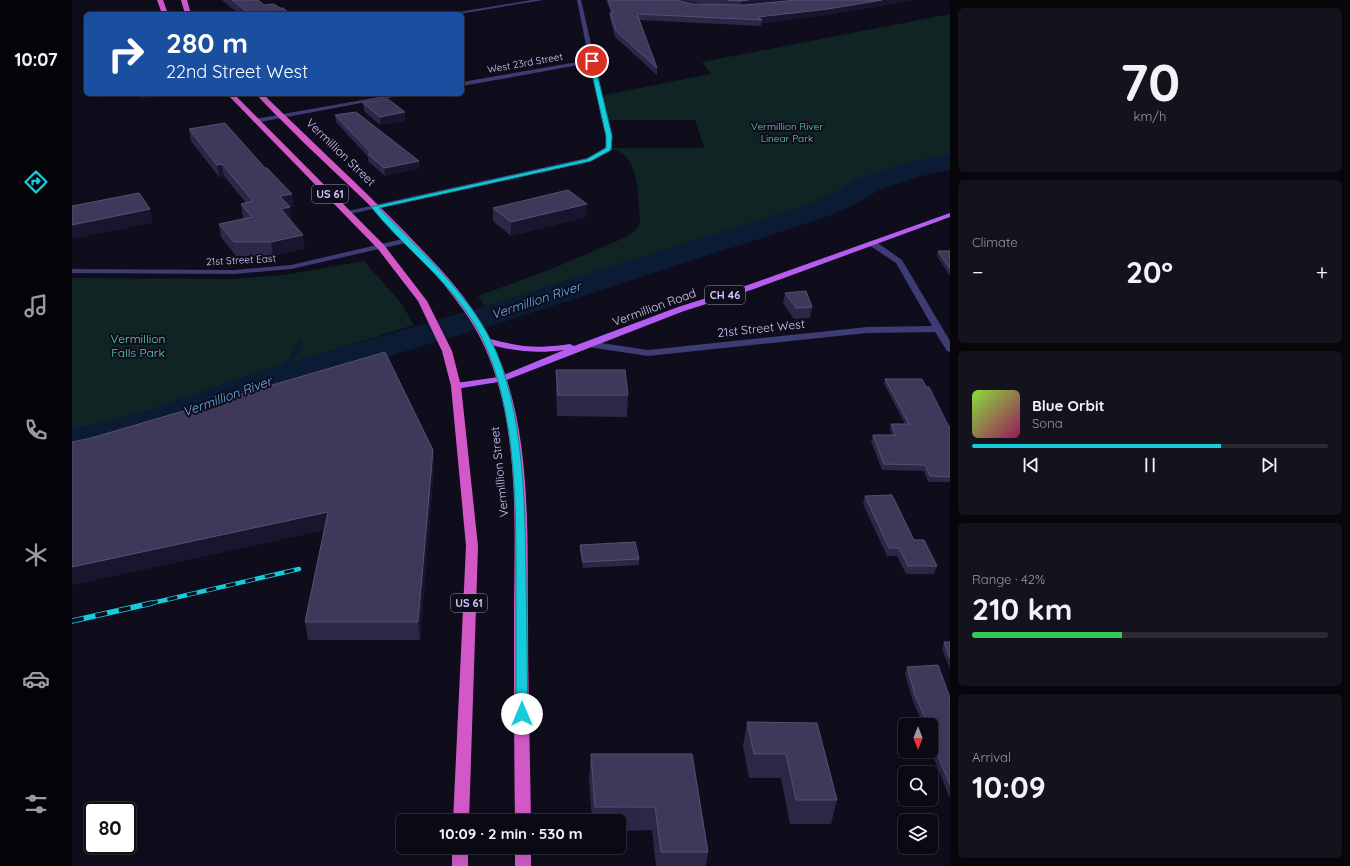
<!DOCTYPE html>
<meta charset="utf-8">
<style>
body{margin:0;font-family:Quicksand,sans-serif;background:#14131d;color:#f1f3f6;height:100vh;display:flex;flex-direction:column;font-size:15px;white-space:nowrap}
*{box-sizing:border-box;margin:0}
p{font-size:13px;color:#9a9aa0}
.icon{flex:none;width:22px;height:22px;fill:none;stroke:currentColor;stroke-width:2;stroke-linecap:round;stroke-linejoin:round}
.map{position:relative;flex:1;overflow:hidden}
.details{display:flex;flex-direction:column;gap:8px;padding:8px;background:#06060b;width:400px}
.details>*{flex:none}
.guide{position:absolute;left:12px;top:12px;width:380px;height:84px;border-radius:6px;box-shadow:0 4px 16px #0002,0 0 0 1px #2b2b34;background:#1a4fa0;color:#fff;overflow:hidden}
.needle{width:26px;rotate:180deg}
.controls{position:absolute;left:826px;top:718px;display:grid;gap:8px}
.controls a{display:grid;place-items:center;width:40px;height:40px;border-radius:6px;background:#0b0a14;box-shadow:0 4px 16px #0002,0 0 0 1px #2b2b34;font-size:20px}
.speed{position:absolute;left:12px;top:802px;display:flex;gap:8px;font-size:20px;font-weight:700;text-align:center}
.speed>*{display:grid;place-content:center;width:52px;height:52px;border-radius:50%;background:#0b0a14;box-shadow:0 4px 16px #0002,0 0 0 1px #2b2b34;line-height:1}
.speed .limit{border:2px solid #111;border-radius:6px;background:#fff;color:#111}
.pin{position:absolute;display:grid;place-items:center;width:34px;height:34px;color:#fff;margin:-17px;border:2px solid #fff;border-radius:50%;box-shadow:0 1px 4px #0007}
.me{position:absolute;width:44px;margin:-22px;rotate:0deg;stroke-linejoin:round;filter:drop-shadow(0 0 3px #0008)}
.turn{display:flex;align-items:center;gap:14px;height:84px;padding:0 16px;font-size:18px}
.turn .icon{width:52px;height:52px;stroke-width:2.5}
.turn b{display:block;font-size:28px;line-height:34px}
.big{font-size:30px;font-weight:700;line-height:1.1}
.details .card{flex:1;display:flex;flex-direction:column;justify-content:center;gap:6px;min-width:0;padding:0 14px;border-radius:6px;background:#14131d}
.details .dial{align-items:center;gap:0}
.dial b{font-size:52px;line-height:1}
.song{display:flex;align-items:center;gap:12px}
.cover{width:48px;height:48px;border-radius:6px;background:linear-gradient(135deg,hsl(90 70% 55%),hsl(330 70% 35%))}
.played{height:4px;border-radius:2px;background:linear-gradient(90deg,#15cbdc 70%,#2b2b34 70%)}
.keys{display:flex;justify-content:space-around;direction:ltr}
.heat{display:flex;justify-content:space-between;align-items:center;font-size:22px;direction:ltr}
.charge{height:6px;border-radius:3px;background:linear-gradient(90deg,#34c759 42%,#2b2b34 0)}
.trip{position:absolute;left:324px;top:814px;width:230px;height:40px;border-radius:6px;background:#0b0a14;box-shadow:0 4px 16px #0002,0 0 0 1px #2b2b34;font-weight:700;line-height:40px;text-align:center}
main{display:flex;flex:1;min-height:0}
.tab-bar{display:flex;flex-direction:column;width:72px;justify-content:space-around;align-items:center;background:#040408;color:#9a9aa0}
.tab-bar .icon{width:28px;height:28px}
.tab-bar .current{color:#15cbdc}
.tab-bar b{font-size:18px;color:#f1f3f6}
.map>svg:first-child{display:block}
.green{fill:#102423}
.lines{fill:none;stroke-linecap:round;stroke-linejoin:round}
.stream{fill:#0c1b34;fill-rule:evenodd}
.river{fill:#0c1b34;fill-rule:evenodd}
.minor{fill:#3d3c75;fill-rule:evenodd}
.primary{fill:#b65def;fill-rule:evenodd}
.trunk{fill:#d258c7;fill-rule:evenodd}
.rail-far1-casing{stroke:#15cbdc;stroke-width:4.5}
.rail-casing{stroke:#15cbdc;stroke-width:5.5}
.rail-far1{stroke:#0f0d1b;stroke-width:3;stroke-dasharray:10;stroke-linecap:butt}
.rail{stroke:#0f0d1b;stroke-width:4;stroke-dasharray:12;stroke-linecap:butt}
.wall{fill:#2c2747}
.shaded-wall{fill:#19152e}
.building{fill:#3e395b;stroke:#555074}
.route{fill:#15cbdc;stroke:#0e848f}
.labels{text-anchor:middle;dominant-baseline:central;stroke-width:4;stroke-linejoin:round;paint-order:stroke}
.far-street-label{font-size:10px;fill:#d0cbfa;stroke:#0f0d1b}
.far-park-label{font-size:10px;fill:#60d2b3;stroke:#0f0d1b}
.shield{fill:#0f0d1b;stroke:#9692b7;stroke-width:1}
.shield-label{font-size:11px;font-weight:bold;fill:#d0cbfa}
.street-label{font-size:12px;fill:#d0cbfa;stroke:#0f0d1b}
.park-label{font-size:12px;fill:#60d2b3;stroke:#0f0d1b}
.water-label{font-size:13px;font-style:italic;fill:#63b1f0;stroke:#0f0d1b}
</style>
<main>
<nav class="tab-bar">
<b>10:07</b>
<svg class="icon current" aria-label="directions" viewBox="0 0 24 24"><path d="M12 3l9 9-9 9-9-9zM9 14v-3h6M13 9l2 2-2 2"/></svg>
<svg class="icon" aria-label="music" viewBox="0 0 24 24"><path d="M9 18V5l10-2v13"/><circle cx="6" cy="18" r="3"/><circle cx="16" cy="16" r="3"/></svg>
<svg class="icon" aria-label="phone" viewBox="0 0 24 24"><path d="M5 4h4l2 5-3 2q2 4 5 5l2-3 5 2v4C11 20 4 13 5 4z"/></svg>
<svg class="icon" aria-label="climate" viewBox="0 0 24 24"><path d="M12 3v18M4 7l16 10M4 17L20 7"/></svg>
<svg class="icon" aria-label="car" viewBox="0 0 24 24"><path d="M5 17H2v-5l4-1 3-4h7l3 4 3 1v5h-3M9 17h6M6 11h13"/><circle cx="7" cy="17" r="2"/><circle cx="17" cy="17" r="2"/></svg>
<svg class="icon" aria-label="filters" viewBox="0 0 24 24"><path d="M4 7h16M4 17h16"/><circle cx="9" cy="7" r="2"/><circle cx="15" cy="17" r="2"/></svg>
</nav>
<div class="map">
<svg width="878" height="866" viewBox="0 0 878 866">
<rect width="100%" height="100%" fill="#0f0d1b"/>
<g class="green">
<path d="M878,14V162L844,169L797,184L776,197L747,210L419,315L406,296L482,268L554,237C562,232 568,228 568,218C565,191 569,155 537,148H632L623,120H533L528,96L639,74L630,62Z"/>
<path d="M292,261L329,303L342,325L174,377L46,421L0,432V278L159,279L212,275Z"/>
</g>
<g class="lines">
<path class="stream" d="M228,340L231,342C226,358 217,367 203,377C199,380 197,383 192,382L191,381L192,380C208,368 218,362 225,342Z"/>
<path class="river" d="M878,154V170L850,176L807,190L786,203L757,216L431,322L207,389L101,428L0,453V429L75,411L181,373L407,308L737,204L766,191L787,178L835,163Z"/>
<g class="minor">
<path d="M460,0H471L387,14H375Z"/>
<path d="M505,0H509L540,136L539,149L517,162L273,215V211H276L515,158L534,147V136L518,63L390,86V82L517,60Z"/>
<path d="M324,94H337L183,123L180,121L183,119Z"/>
<path d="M335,238H338V242L219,269L162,274L0,273V269L162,270L219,265Z"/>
<path d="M797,241H803L830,260L878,341V352L875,351L863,332L795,333L576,356L516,347L512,344L516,341L576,350L795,327L860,326L824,263L797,245Z"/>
</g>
<path class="primary" d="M878,213V217L682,289L612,311L432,381L384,389L379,386L384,383L427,377L492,350C464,354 439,351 412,343L411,341L412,339L415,338C449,347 463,349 498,344L502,346L606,307L676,285Z"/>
<g class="trunk">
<path d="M85,0H91L96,14H90Z"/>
<path d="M109,0H115L119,14H113Z"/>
<path d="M155,94H162L312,245L355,301L380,351L389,386L406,546L397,821H381L394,546L379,386L370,351L346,301L306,249Z"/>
<path d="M184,94H191C238,140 287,185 333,232C361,261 390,290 410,324C461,408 455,523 456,618C456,686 458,753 459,821H443C442,754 442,686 442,619C442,521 452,395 392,311C347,247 286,195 230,141C215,125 198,110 184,94Z"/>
<rect x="380" y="847" width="16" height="19"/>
<rect x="443" y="847" width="16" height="19"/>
</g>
<defs>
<path id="rail-far1" d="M76,604L227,569"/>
<path id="rail" d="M0,621L80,603"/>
</defs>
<use href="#rail-far1" class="rail-far1-casing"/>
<use href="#rail" class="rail-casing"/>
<use href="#rail-far1" class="rail-far1"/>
<use href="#rail" class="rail"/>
</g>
<g class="wall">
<path d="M150,0H186L192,5L208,8L218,14H167Z"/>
<path d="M534,0H605L621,4H632L610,0H842L755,15L689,23V26L567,20L585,68V75L543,37L538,19V13H539Z"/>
<path d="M67,94H98L70,99Z"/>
<path d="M291,103L333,112V121L308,125L292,111Z"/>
<path d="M263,115L348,168L313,176L296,161V157L264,122Z"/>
<path d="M117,129L222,206L218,207L219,220H218L233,248L201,256H164L149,237L147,224L172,219L171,217L169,204L174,203L152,176L147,177L119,141Z"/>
<path d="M421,208L514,217L439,236L421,221Z"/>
<path d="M866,251H878V276L865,256Z"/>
<path d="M713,293L740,307L738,318L722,319L711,303Z"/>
<path d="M484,370L556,395L555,417L485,416L484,391Z"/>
<path d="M813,379L854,387L877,427H878V482H856L852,471L810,470L799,441L801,435H820L818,430L819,424H833L812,384Z"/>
<path d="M0,442L361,450L362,467L348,640H236L233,622L252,530L0,585Z"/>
<path d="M793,496L842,540L865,566L862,574H834L825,556H815L791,504Z"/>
<path d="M508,545L567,559V565L511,568L508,551Z"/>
<path d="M872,642H878V669L870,649Z"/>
<path d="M835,667L878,698V796H877L859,751V725H851L841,701L833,674Z"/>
<path d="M675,722L745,723L765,800L759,824H718L709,778H677L671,746Z"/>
<path d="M519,754H620L636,852L634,866H584L580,830L547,831V821H520L517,778Z"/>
</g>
<g class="shaded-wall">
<path d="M676,0H738L668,6L669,1Z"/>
<path d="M810,0H842L755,15L689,23L690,20L686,17Z"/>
<path d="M69,94H98L70,99Z"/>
<path d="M333,112V121L308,125V117Z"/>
<path d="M347,161L348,168L313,176L312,168Z"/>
<path d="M150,164L152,176L147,177L145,165Z"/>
<path d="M220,194L222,206L218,207L219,220L210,222L208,196Z"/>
<path d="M515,204L514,217L439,236V222Z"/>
<path d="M78,209L81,223L1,239L0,236V225Z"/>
<path d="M231,235L233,248L201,256L199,242Z"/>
<path d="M361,450L362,467L348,640L346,622Z"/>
<path d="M256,512L258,529L0,585V567Z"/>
</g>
<g class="building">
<path d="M160,0H186L192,5L202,4L208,8H211L218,14H178Z"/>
<path d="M536,0H605L621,4L673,5L725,0H810L756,9L686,17L690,20L565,14L585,68L544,31L538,13H541Z"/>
<path d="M656,0H676L669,1Z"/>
<path d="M316,99L333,112L308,117L291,103Z"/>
<path d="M284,112L347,161L312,168L296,154L299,153L263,115Z"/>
<path d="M153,123L193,168H195L220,194L208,196L218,207L209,209L231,235L199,242H162L147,224L180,217L169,204L181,201L150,164L145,165L117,129Z"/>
<path d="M496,190L515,204L439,222L421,208Z"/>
<path d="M67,193L78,209L0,225V206Z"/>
<path d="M866,251H878V269Z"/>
<path d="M734,291L740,307L724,308L713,293Z"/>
<path d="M313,352L361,450L346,622H233L256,512L0,567V442L19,438Z"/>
<path d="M484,370H553L556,395H486Z"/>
<path d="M813,379H850L854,387H857L877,427H878V477L858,476L853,465L812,464L801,435H824L819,424H837Z"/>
<path d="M820,495L842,540H852L865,566H836L827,548H817L793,496Z"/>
<path d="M563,542L567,559L511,562L508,545Z"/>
<path d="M872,642H878V658Z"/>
<path d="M866,665L878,698V785L859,739V738H861L859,733V725H856L843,695L835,667Z"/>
<path d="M675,722L745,723L765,800H724L714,754H682Z"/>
<path d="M519,754H620L636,852H589L583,807H523Z"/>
</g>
<path class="route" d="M520,60L522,61L540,136L539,150L519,161L307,208C342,245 382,280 409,323C453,391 453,503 454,581C455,626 455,670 456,714L454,718L450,719L446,718L444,714C444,669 444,624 444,578C444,498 444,396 403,325C376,279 332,248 299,207L515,159L534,148V136L517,61Z"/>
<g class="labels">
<g class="far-street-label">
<text transform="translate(453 63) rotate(-10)">West 23rd Street</text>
<text transform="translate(169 260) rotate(-3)">21st Street East</text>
</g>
<g class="far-park-label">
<text x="715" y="126">Vermillion River<tspan x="715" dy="12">Linear Park</tspan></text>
</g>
<g class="shield">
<rect x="240" y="185" width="36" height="18" rx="3"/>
<rect x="633" y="286" width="40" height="18" rx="3"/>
<rect x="379" y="594" width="36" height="18" rx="3"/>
</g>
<g class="shield-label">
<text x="258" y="194">US 61</text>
<text x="653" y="295">CH 46</text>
<text x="397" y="603">US 61</text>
</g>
<g class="street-label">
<text transform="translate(269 152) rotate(44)">Vermillion Street</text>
<text transform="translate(582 307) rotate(-20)">Vermillion Road</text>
<text transform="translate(689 328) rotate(-6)">21st Street West</text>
<text transform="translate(427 472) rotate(-96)">Vermillion Street</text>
</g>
<g class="park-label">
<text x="66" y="338">Vermillion<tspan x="66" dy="14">Falls Park</tspan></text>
</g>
<g class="water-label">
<text transform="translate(464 300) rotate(-18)">Vermillion River</text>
<text transform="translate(155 396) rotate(-20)">Vermillion River</text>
</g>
</g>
</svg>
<div class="controls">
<a><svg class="needle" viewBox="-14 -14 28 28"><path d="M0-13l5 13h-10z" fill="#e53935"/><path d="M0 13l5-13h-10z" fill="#9a9aa0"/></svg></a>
<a><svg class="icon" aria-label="search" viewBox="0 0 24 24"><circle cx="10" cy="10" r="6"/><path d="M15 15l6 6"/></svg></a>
<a><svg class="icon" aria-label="layers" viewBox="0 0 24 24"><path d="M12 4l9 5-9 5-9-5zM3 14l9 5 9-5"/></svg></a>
</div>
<div class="speed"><div class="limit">80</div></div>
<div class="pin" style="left:520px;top:61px;background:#d93025"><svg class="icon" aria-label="arrive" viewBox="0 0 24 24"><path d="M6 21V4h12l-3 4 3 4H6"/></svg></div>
<svg class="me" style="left:450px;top:714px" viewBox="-20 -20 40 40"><circle r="19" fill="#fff"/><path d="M0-13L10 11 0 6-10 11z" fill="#15cbdc"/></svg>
<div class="trip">10:09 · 2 min · 530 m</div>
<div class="guide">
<div class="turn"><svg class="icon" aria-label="right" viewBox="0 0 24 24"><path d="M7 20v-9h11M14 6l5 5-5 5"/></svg><div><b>280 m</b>22nd Street West</div></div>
</div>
</div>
<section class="details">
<div class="card dial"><b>70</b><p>km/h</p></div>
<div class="card"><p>Climate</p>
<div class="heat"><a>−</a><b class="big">20°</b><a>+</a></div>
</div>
<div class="card">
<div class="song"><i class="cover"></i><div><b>Blue Orbit</b><p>Sona</p></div></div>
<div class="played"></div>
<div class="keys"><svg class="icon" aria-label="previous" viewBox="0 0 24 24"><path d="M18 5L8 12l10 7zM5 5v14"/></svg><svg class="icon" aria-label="pause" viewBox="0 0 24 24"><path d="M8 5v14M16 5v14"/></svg><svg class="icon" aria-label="next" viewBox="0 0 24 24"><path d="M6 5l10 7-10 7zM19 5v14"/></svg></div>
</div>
<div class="card"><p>Range · 42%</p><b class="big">210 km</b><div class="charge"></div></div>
<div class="card"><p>Arrival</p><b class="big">10:09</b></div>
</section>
</main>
